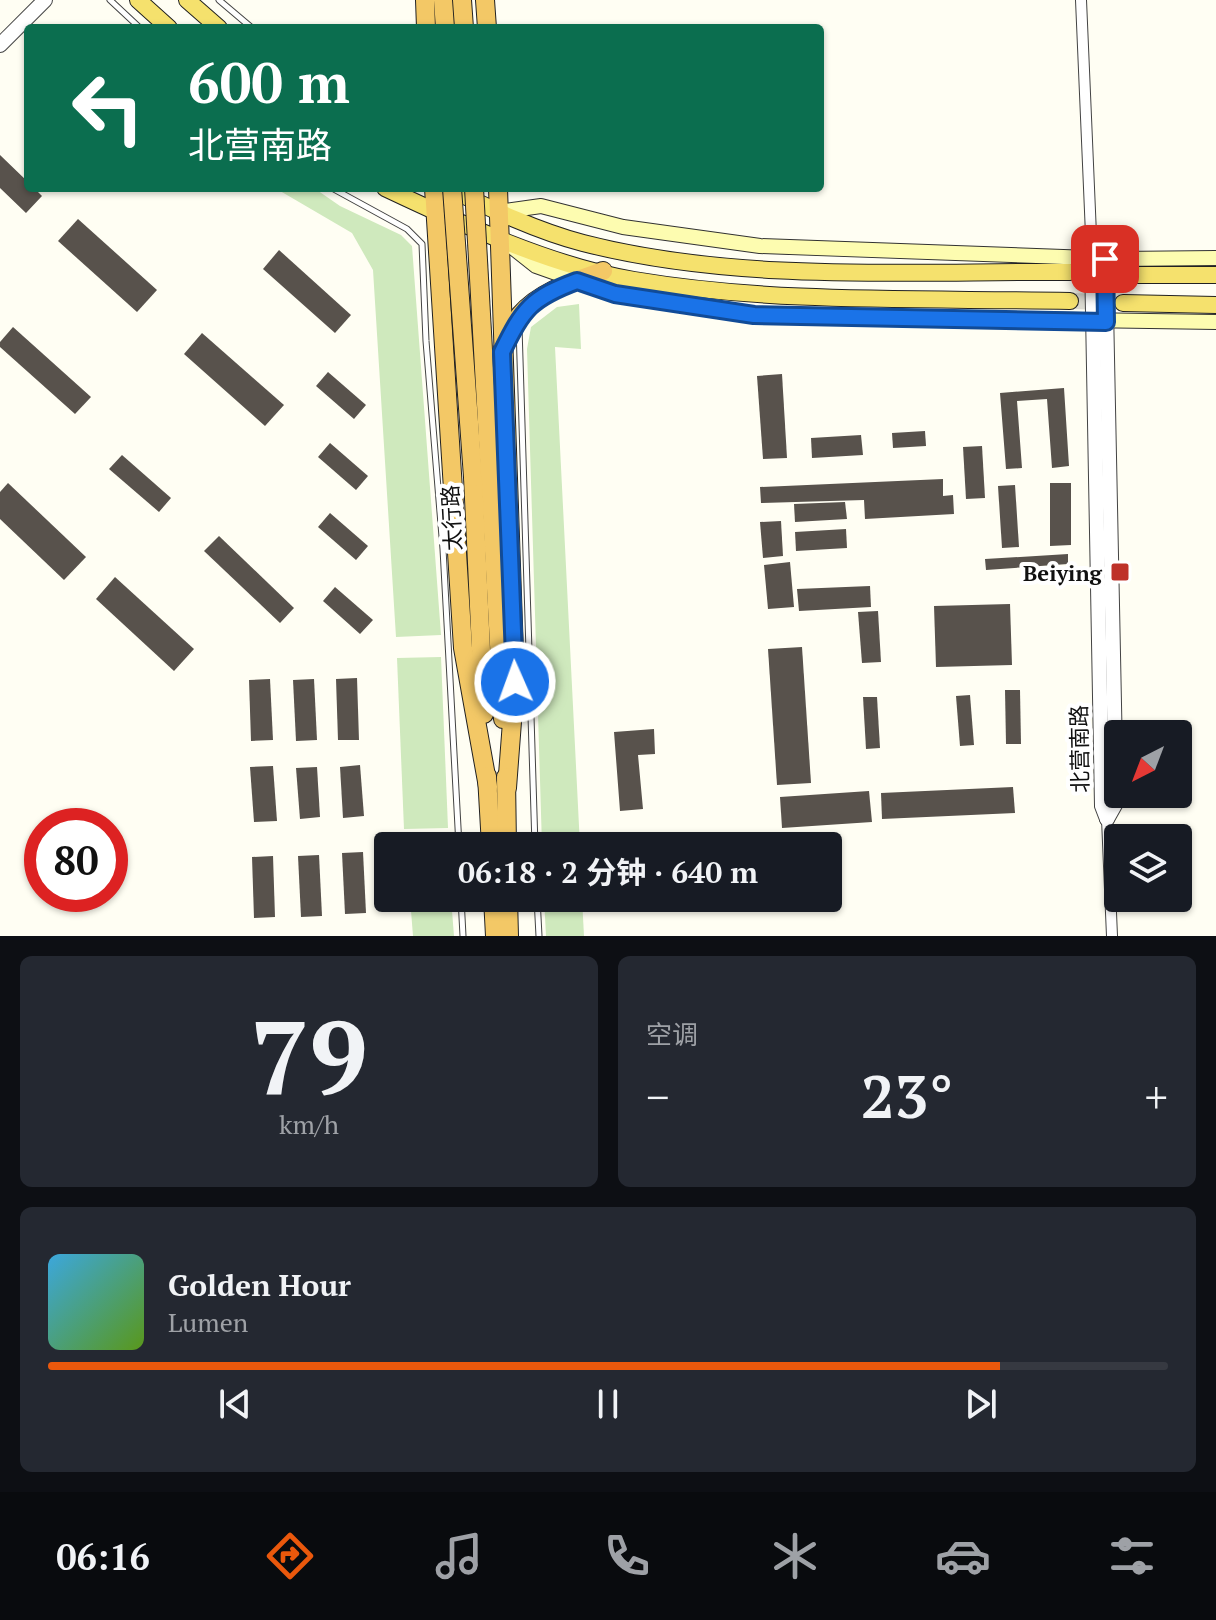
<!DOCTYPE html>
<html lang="zh">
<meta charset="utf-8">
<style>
body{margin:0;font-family:"PT Serif","Noto Sans SC",serif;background:#242831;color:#f1f3f6;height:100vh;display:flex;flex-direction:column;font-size:30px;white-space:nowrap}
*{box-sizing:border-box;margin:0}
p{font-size:26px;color:#9ea1a6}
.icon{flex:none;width:44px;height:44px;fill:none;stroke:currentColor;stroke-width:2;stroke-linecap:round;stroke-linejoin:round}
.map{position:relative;height:936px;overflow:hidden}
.sheet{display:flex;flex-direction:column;gap:20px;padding:20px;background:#0d0f14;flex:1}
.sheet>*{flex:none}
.guide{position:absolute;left:24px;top:24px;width:800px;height:168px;border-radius:8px;box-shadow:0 2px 6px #0004;background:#0b6e4f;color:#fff;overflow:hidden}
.needle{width:52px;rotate:222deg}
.controls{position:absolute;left:1104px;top:720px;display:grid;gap:16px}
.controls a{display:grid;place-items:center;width:88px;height:88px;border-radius:8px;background:#171b24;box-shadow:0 2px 6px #0004;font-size:40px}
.speed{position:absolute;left:24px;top:808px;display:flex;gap:16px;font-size:40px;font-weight:700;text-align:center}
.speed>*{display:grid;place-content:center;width:104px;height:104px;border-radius:50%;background:#171b24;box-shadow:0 2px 6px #0004;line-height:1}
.speed .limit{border:12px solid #d22;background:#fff;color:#111}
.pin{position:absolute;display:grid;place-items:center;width:68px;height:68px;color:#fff;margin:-34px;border-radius:16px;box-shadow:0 4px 12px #0006}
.me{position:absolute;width:88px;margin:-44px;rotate:358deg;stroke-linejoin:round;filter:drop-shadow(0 0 6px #0008)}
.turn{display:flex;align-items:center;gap:28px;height:168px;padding:0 32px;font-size:36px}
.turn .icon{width:104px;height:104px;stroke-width:2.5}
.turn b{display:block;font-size:56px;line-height:68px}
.big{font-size:60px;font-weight:700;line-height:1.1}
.sheet .tile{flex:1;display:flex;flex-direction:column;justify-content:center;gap:12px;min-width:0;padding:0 28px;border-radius:12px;background:#242831}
.sheet .dial{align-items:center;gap:0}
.dial b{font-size:104px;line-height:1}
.song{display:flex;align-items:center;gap:24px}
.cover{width:96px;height:96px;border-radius:12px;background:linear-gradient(135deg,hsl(200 70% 55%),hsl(90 70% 35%))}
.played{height:8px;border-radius:4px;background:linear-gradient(90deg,#ea580c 85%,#363941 85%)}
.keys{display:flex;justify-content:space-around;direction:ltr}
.heat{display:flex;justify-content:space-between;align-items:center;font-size:44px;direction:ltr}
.sheet .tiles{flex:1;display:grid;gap:20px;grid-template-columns:1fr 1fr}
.tile:last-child{grid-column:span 2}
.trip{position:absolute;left:374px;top:832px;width:468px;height:80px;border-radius:8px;background:#171b24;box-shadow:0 2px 6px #0004;font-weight:700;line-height:80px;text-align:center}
.tab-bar{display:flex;height:128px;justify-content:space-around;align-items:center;background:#090b0e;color:#9ea1a6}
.tab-bar .icon{width:56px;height:56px}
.tab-bar .on{color:#ea580c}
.tab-bar b{font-size:36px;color:#f1f3f6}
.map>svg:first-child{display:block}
.green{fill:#cfe9bd}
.building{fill:#58524c}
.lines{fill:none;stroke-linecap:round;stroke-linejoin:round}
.primary-tunnel{stroke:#dbdad1;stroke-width:16;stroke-dasharray:16 8;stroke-linecap:butt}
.service-casing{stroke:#434343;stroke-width:7}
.minor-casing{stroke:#434343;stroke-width:12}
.tertiary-casing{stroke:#434343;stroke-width:16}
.secondary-casing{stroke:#323232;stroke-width:16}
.primary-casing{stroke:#212121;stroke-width:18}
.trunk-casing{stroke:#212121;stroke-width:20}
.service{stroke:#fff;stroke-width:5}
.minor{stroke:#fff;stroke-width:10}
.tertiary{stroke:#fff;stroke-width:14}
.secondary{stroke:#fdfcb0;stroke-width:14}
.primary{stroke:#f5e16d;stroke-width:16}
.trunk{stroke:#f3c866;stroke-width:18}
.trunk-bridge-casing{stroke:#212121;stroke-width:20;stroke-linecap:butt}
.trunk-bridge{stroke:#f3c866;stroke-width:18}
.route-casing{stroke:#114b97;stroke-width:20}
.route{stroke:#1a73e8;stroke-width:14}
.poi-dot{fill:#be322a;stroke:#fff;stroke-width:3}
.labels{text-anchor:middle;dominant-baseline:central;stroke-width:8;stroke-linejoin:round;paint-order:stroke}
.street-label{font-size:22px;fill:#101010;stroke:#fff}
.poi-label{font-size:22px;font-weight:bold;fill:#101010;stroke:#fff;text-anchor:end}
</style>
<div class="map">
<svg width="1216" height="936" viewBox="0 0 1216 936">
<rect width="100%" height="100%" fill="#fffef3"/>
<g class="green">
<path d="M275,188H314L340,206L401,235L412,246L441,635L396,637L373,270L352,233Z"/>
<path d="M579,304L581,349L555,347L580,846H542L527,349L531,327L557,307Z"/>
<path d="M441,657L448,828L404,829L397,658Z"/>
<path d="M410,898H451L454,936H413Z"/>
<path d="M544,898H582L584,936H546Z"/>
</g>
<g class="building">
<path d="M0,155L28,182V188H34L42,196L26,213L0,188Z"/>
<path d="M78,219L157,290L137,312L58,241Z"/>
<path d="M279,250L351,315L335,333L263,269Z"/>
<path d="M13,327L91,397L75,414L0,347V342Z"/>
<path d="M202,333L284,405L265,426L184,354Z"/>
<path d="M328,372L366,405L354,419L316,386Z"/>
<path d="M782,374L787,458L763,459L757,376Z"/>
<path d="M1064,388L1069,466L1052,468L1047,399L1017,401L1022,468L1006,469L1000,393Z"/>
<path d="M925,431L926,446L893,448L892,433Z"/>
<path d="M861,435L863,455L812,458L811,438Z"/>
<path d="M330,443L368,476L356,490L318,457Z"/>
<path d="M982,446L985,498L966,499L963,447Z"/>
<path d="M122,455L171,498L159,512L109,469Z"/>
<path d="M943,479V496L953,495L954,514L865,519L864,500L761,503L760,487Z"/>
<path d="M8,483L86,557L64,580L0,519V492Z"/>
<path d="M1050,483H1071V545L1050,546Z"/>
<path d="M1015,485L1019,547L1002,548L998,486Z"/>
<path d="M845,502L847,519L795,522L794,504Z"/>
<path d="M330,513L368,546L356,560L318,527Z"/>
<path d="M781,521L783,556L763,558L760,522Z"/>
<path d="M846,529L847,548L796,551L795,532Z"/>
<path d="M219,536L294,608L280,623L204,551Z"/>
<path d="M1068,554V564L986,570L985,559Z"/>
<path d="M790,562L794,607L768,609L764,565Z"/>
<path d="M115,577L194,649L174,671L96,599Z"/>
<path d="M870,586L871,607L799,611L797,589Z"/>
<path d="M335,587L373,620L360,634L323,601Z"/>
<path d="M1010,604L1012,665L936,667L934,606Z"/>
<path d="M878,611L881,662L862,663L858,612Z"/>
<path d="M802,647L811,783L777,785L768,649Z"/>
<path d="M357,678L359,740H338L336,679Z"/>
<path d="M270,679L273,740L251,741L249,680Z"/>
<path d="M314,679L317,740L296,741L293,680Z"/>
<path d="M1005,690H1020L1021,744H1006Z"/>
<path d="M970,695L974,745L960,746L956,696Z"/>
<path d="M863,697H877L880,748L866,749Z"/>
<path d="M654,729L655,754L638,755L643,809L620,811L614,732Z"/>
<path d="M360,765L364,816L343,818L340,767Z"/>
<path d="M273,766L277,821L254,822L250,767Z"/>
<path d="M317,767L320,817L300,819L296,768Z"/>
<path d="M1013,787L1015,813L882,819L881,793Z"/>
<path d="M869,791L872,822L782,828L780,797Z"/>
<path d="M363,852L366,913L345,914L342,853Z"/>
<path d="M319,855L322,916L301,917L298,856Z"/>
<path d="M273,856L275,917L254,918L252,857Z"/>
</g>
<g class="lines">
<g class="primary-tunnel">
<path d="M1070,272L1124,275"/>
<path d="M1070,301L1123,303"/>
</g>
<defs>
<g id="service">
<path d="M110,0L140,28"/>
<path d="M219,0L252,28"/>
<path d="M332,188L407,229L422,244L426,341L443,549L459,846"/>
<path d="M519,327L535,846"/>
<path d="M461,898L463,936"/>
<path d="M537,898L539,936"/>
</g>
<g id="minor">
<path d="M1081,0L1092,258"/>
<path d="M1107,819L1112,936"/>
</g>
<g id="tertiary">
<path d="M0,45L45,0"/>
<path d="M1092,258L1102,806L1107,819"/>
<path d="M1105,259L1116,803L1107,819"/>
</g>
<g id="secondary">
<path d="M498,212L541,206L623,227L760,246L1118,259L1216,258"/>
<path d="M512,247L536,266L615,294L754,315L1216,322"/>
</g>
<g id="primary">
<path d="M138,0L169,28"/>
<path d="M187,0L219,28"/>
<path d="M385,188C461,224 551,266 634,280C777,304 925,298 1070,301"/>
<path d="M448,188C491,209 537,231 583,243C738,283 911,271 1070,272"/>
<path d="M1124,275H1216"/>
<path d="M1123,303L1216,305"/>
</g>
<g id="trunk">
<path d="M425,0L426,28"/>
<path d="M443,0L445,28"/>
<path d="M462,0L464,28"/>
<path d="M485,0L487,28"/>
<path d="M434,188L463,648L488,787"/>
<path d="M498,188L515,682L507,788"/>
<path d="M503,349C508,338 513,324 520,315C540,291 575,281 603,271"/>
<path d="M490,476L503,719"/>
<path d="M473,477L484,714"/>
<path d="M487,776L491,846"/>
<path d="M506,777L507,846"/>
<path d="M493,898L495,936"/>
<path d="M508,898L509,936"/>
</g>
</defs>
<use href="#service" class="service-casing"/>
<use href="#minor" class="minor-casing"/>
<use href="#tertiary" class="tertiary-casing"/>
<use href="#secondary" class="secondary-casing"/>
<use href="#primary" class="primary-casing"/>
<use href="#trunk" class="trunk-casing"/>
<use href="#service" class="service"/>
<use href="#minor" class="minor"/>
<use href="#tertiary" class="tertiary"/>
<use href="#secondary" class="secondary"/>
<use href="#primary" class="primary"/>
<use href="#trunk" class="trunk"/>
<defs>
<g id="trunk-bridge">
<path d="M452,188L473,477"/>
<path d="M474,188L490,476"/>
</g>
</defs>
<use href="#trunk-bridge" class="trunk-bridge-casing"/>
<use href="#trunk-bridge" class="trunk-bridge"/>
</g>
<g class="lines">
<defs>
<path id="route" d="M515,682L502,352C523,309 531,298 577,281L615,294L754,315L1106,322L1105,259"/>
</defs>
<use href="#route" class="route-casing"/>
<use href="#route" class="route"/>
</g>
<rect class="poi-dot" x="1110" y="562" width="20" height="20" rx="4"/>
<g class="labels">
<g class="street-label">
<text transform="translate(451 518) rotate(-93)">太行路</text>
<text transform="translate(1079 749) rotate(-91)">北营南路</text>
</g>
<g class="poi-label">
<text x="1102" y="572">Beiying</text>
</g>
</g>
</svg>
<div class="controls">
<a><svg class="needle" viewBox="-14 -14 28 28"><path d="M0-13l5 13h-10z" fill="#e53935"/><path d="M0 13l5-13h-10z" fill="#9ea1a6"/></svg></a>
<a><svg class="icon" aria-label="layers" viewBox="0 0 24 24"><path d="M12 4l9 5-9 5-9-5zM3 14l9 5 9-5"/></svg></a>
</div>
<div class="speed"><div class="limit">80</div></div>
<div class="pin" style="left:1105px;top:259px;background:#d93025"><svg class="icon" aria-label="arrive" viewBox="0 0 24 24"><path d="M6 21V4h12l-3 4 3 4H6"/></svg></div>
<svg class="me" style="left:515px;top:682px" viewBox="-20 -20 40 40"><circle r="17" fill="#1a73e8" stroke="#fff" stroke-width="3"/><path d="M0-11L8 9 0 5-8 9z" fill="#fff"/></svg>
<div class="trip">06:18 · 2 分钟 · 640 m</div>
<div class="guide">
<div class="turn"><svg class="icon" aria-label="left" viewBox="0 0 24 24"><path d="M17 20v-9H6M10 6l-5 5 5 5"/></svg><div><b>600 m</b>北营南路</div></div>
</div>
</div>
<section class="sheet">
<div class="tiles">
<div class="tile dial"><b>79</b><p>km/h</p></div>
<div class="tile"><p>空调</p>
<div class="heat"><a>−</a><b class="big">23°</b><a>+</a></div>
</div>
<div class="tile">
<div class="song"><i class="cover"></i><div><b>Golden Hour</b><p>Lumen</p></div></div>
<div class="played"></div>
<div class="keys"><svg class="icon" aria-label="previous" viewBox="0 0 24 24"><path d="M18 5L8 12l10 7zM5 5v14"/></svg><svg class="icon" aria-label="pause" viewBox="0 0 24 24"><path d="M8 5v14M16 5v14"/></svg><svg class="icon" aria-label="next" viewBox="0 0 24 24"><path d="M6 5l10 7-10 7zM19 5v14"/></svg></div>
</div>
</div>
</section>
<nav class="tab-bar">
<b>06:16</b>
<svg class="icon on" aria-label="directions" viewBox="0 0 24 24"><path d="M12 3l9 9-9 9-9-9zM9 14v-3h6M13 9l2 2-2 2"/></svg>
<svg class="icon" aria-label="music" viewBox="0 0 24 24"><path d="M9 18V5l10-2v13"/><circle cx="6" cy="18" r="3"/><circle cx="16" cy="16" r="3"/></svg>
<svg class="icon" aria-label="phone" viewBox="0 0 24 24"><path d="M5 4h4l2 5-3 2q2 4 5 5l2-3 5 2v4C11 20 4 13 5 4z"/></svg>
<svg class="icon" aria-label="climate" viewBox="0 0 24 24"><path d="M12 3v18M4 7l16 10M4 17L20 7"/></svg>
<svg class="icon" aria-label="car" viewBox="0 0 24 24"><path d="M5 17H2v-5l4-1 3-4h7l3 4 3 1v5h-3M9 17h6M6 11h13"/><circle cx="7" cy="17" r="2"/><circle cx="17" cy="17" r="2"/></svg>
<svg class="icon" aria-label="filters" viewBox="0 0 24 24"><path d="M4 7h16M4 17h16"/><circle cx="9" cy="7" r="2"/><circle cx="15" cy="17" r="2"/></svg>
</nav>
